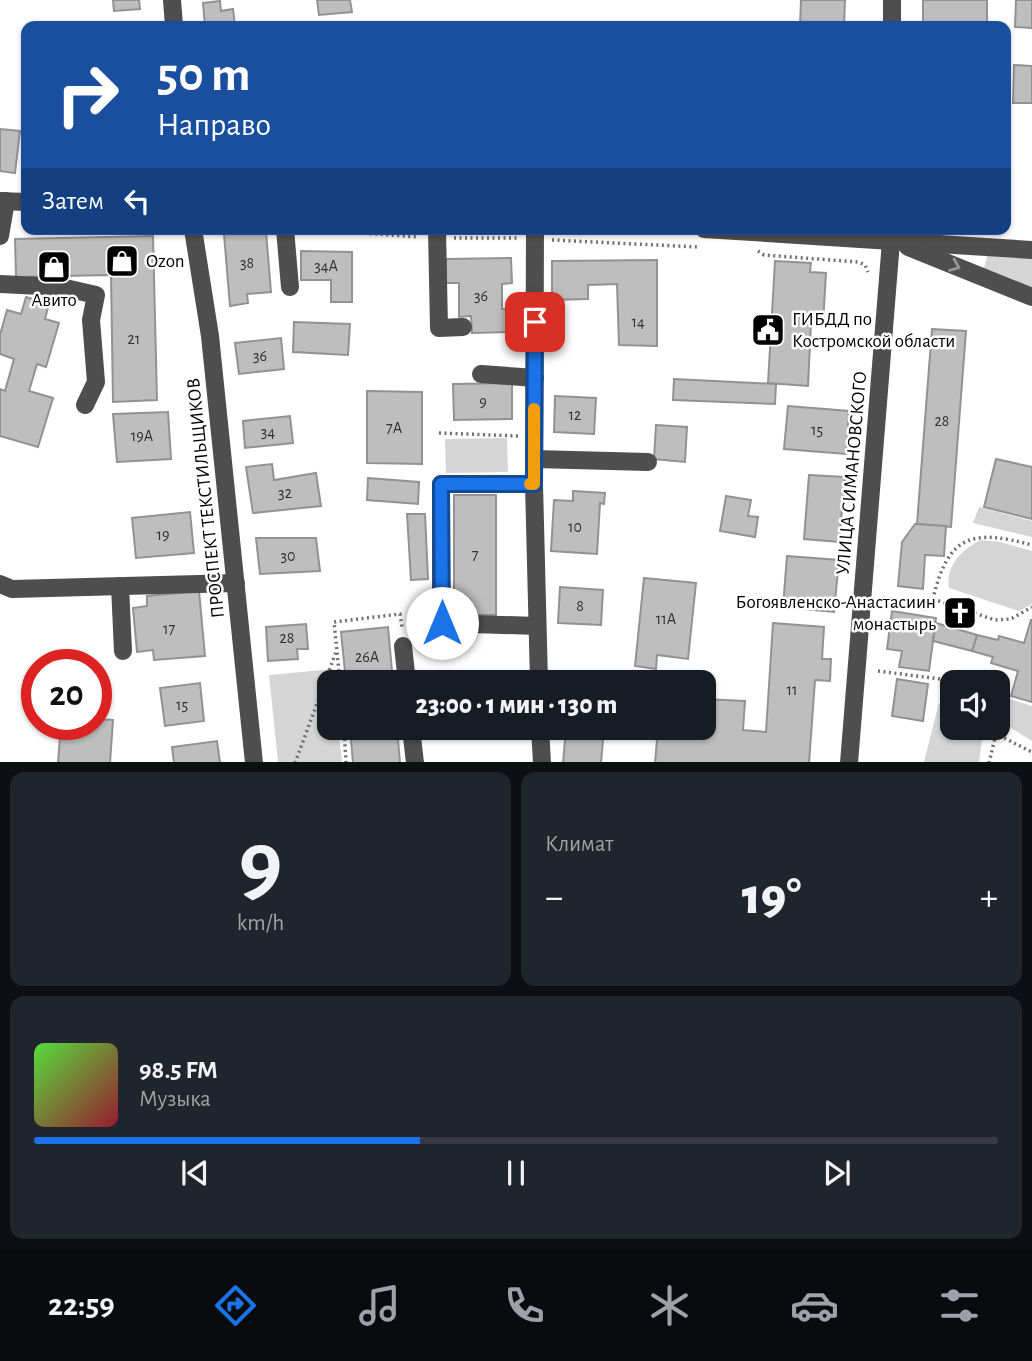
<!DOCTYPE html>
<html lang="ru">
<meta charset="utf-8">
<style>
body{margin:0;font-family:"Alegreya Sans",sans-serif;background:#20242c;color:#f1f3f6;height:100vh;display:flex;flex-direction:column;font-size:26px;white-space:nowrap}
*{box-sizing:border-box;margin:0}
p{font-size:23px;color:#9ea1a6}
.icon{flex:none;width:38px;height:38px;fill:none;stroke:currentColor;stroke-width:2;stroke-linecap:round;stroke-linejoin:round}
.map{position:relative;height:762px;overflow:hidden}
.drawer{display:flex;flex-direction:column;gap:10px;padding:10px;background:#0d0f14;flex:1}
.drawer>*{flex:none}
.banner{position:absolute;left:21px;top:21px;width:990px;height:214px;border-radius:14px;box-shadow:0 2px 5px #0004;background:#1a4fa0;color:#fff;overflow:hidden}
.fabs{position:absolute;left:940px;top:670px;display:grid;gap:14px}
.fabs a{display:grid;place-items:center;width:70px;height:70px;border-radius:14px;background:#171b24;box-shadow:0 2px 5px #0004;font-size:35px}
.speed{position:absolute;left:21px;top:649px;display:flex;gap:14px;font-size:35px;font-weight:700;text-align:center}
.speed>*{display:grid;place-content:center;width:91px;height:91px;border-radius:50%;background:#171b24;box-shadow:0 2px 5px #0004;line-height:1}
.speed .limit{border:10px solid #d22;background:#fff;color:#111}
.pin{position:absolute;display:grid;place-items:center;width:60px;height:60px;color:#fff;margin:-30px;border-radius:14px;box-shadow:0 4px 10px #0006}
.me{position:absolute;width:77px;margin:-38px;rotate:0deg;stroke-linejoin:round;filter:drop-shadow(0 0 5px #0008)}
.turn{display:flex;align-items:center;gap:24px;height:147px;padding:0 21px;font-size:32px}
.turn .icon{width:91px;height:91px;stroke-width:2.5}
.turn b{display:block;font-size:49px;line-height:60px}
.then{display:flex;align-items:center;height:66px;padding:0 21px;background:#0003;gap:14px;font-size:26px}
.big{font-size:52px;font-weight:800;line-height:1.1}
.drawer .tile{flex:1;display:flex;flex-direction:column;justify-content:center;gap:10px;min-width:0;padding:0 24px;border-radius:14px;background:#20242c}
.drawer .dial{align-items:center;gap:0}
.dial b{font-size:91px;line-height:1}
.song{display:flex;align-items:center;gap:21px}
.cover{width:84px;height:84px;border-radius:10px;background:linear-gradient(135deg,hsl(110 70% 55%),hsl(350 70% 35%))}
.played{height:7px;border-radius:4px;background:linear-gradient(90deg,#1a73e8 40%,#363941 40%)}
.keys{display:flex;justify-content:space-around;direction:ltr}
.heat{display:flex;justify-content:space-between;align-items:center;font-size:38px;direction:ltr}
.drawer .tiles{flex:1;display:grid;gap:10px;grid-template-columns:1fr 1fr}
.tile:last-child{grid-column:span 2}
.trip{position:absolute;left:317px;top:670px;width:399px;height:70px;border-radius:14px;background:#171b24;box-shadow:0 2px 5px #0004;font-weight:800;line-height:70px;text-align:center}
.tabs{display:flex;height:112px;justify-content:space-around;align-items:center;background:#090b0e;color:#9ea1a6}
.tabs .icon{width:49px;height:49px}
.tabs .current{color:#1a73e8}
.tabs b{font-size:32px;color:#f1f3f6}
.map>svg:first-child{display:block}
.green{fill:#d5d5d5}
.building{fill:#bebebe;stroke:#929292;stroke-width:2}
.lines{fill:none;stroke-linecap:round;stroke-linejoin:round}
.path{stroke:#707070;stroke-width:3.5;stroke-dasharray:2 3.5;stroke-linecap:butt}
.minor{stroke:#4e4e4e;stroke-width:18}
.oneway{stroke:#959595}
.route-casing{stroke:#114b97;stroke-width:18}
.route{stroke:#1a73e8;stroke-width:12}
.slow{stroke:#f59e0b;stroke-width:12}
.labels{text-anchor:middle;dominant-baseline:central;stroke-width:5;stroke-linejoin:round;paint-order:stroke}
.number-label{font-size:16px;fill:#303030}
.poi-label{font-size:19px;fill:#000;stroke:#fff;text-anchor:start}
.street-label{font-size:19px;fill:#000;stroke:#fff}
</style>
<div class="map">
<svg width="1032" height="763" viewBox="0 0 1032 763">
<rect width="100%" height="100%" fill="#fff"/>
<g class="green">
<path d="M988,253L1032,256V291L983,272Z"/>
<path d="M507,438L508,472L446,473L445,439Z"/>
<path d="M979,507L1032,521V537L973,523Z"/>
<path d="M981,540L1000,542L1032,551V604L1019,611L949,588C945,566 962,549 981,540Z"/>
<path d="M333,669L334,682H329V728H338L342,762H278L269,675Z"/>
<path d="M1001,696L1032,706V741L998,720Z"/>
<path d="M939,703L952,710V728H980L983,732L979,762H924Z"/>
</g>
<g class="building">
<path d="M113,0H139L140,9L114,11Z"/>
<path d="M317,0H350L352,12L319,15Z"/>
<path d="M801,0H845L844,26H800Z"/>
<rect x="923" y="0" width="64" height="26"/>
<path d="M1016,0H1032V28L1015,27Z"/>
<path d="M220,1L221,11L233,9L235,26H205L203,3Z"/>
<path d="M1014,65L1032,66V103H1013Z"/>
<path d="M0,129L20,131L15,173L0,171Z"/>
<path d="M266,232L271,292L247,294L248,303L230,306L224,234Z"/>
<path d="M153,236L157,400L113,402L111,275L16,277L15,239Z"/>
<path d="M301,251L352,252V302H331V280H301Z"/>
<path d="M511,258L512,283L502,284V309H515V332L472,333L471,316L459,317V283H446V259Z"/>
<path d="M657,260V346L619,345L617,284L588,285V299L552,300V261Z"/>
<path d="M775,261L811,263L810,272L826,273L823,323L811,322L808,386L768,383Z"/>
<path d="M26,297L49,304L45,319L59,323L46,367L37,364L29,391L53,398L38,447L0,436V389L5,391L14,359L0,354V335L7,310L21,314Z"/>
<path d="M294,322L350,324L348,355L293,352Z"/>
<path d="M932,329L966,331L951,527L917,524Z"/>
<path d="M281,338L284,369L239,374L235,343Z"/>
<path d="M674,379L776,384L775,404L673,400Z"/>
<path d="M512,383V419L454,420L453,384Z"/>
<path d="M367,391L422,392V464L367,463Z"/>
<path d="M555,396L596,398L594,434L554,432Z"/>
<path d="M788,406L849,411L846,454L784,449Z"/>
<path d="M168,412L171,459L117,462L113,414Z"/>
<path d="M290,416L293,443L245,448L243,421Z"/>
<path d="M656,425L687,427L685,462L654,459Z"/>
<path d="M996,459L1032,467V519L984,507Z"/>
<path d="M272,464L274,480L316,473L321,506L253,513L246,467Z"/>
<path d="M809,475L845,477L839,542L804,539Z"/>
<path d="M368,478L419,482L418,504L367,500Z"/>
<path d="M573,491L605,493L604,504L600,503L597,554L551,551L554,500L573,501Z"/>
<rect x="454" y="495" width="42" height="120"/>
<path d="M726,496L751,500L748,516L758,517L755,537L720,531Z"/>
<path d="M190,512L194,553L136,558L132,518Z"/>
<path d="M407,514H425L428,579L411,580Z"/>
<path d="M915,524L946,526L944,556L925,555L923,589L898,586L902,542Z"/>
<path d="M256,538H316L320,571L260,574Z"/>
<path d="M787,556L839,560L834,612L783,607Z"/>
<path d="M644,578L696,583L688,659L657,655L656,669L635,666Z"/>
<path d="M560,587L603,590L601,625L558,623Z"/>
<path d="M199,591L205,656L154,660L153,650L137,652L133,608L147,606V596Z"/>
<path d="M892,611L936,618L929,671L899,667L902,651L887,649Z"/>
<path d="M1031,620H1032V702L1011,696L1018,671L991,663L993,657L972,651L977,635L998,640L999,636L1024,643Z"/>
<path d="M773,623L824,627L822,659H831L830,681L815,680L809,763H655L658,728H704V699L745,701L743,730L766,732Z"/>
<path d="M936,623L977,635L972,651L933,641Z"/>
<path d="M306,624L308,649H297L298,659L268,661L266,627Z"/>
<path d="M388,627L393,682H346L341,632Z"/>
<path d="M516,673V682H467V675Z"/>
<path d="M897,679L928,684L923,721L892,716Z"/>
<path d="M200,683L204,721L165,726L160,688Z"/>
<path d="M96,719L113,720L110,763H58L61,724H96Z"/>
<path d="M350,728H397L400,763H353Z"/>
<path d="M566,728H604L601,763H563Z"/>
<path d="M217,741L220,763H174L172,747Z"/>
</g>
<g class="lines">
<g class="path">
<path d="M304,229L419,237"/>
<path d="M454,238H517"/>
<path d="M552,240L698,247"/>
<path d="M758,251L764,255L858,262L865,265L868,272"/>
<path d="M439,433L518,436"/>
<path d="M883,598L908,601L933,599C948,534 973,529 1032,545"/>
<path d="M933,599L995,620L1011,619L1032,607"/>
<path d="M409,628L426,626"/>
<path d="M878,671L940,679L952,685"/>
<path d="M340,682L334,622L400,614L402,627"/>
<path d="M344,728L346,763"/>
<path d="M992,728L996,734L1032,752"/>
<path d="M295,763L336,652"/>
<path d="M989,763L996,734"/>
</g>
<g class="minor">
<path d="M172,0L174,26"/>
<path d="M892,0V26"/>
<path d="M0,201L26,202"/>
<path d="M193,229L210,336L254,763"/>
<path d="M285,229L290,287"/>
<path d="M437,229L439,328L463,327"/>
<path d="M535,229L534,484L539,682"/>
<path d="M704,229L1032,250"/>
<path d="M0,236L6,201"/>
<path d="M908,247L1032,297"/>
<path d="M0,284L61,287L96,295L91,320L96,382L85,405"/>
<path d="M481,374L535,378"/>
<path d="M535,459L648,462"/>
<path d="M534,484H441V623L537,626"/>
<path d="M0,584L12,589L236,583"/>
<path d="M120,586L123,651"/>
<path d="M403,646L407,682"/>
<path d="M411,728L415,763"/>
<path d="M540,728L542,763"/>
<path d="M849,763L892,229"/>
</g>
</g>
<defs><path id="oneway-chevron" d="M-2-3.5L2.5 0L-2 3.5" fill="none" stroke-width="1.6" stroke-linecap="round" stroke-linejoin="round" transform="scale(1.75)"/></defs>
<use class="oneway" href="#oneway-chevron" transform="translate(955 266) rotate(22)"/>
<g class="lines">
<defs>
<path id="route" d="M442,623L441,484H534L535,322"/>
</defs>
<use href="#route" class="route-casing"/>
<use href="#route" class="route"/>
<path class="slow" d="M530,484H534V409"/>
</g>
<defs>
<symbol id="shop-square" viewBox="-11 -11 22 22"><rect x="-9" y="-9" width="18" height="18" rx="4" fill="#000" stroke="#fff"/><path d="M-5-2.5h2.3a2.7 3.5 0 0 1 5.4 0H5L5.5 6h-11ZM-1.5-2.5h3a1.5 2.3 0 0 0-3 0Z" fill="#fff"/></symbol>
<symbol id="civic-square" viewBox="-11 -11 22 22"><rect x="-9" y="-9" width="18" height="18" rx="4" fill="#000" stroke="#fff"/><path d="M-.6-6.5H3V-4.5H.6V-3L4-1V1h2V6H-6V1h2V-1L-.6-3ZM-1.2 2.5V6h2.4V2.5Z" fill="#fff"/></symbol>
<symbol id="church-square" viewBox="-11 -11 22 22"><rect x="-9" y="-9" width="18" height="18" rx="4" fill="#000" stroke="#fff"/><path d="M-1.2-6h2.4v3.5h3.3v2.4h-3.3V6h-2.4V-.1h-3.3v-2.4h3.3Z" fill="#fff"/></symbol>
</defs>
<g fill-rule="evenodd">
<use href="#shop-square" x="103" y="242" width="38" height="38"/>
<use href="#shop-square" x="35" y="248" width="38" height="38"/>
<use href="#civic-square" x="749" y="311" width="38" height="38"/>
<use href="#church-square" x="941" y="594" width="38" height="38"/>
</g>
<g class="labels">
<g class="number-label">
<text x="247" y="263">38</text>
<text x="326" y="266">34А</text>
<text x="481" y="296">36</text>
<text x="638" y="322">14</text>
<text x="134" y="339">21</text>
<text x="260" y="356">36</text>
<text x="483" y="402">9</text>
<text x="575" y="415">12</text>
<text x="942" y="421">28</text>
<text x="394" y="428">7А</text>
<text x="817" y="430">15</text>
<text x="268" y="432">34</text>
<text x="142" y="436">19А</text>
<text x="285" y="493">32</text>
<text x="575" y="527">10</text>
<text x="163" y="535">19</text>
<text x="475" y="555">7</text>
<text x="288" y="556">30</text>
<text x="580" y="606">8</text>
<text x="666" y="619">11А</text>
<text x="169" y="629">17</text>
<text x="287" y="638">28</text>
<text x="367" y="657">26А</text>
<text x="792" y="690">11</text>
<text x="182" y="705">15</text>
</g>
<g class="poi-label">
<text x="146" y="261">Ozon</text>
<text x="54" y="300" text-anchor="middle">Авито</text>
<text x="792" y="319">ГИБДД по<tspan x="792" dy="22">Костромской области</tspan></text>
<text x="936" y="602" text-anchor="end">Богоявленско-Анастасиин<tspan x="936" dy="22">монастырь</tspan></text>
</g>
<g class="street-label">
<text transform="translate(852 473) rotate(-85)">УЛИЦА СИМАНОВСКОГО</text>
<text transform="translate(206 498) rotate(-96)">ПРОСПЕКТ ТЕКСТИЛЬЩИКОВ</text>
</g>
</g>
</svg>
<div class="fabs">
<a><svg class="icon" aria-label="sound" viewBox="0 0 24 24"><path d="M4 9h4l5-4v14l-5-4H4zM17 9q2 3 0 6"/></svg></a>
</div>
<div class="speed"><div class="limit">20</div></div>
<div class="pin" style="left:535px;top:322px;background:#d93025"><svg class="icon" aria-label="arrive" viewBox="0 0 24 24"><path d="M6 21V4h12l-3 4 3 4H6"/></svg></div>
<svg class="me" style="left:442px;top:623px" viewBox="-20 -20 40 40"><circle r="19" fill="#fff"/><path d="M0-13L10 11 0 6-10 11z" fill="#1a73e8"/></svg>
<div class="trip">23:00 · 1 мин · 130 m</div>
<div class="banner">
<div class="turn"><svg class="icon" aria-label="right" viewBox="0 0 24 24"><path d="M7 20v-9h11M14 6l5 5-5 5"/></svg><div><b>50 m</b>Направо</div></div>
<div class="then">Затем<svg class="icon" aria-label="left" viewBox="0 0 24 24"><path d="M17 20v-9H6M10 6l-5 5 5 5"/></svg></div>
</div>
</div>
<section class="drawer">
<div class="tiles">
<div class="tile dial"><b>9</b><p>km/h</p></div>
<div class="tile"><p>Климат</p>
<div class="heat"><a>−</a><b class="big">19°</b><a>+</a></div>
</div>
<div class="tile">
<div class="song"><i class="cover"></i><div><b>98.5 FM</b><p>Музыка</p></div></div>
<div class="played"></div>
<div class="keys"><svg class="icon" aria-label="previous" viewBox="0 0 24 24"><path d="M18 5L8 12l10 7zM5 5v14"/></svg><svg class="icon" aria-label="pause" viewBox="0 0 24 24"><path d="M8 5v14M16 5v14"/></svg><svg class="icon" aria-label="next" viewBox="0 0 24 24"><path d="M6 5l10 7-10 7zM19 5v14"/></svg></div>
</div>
</div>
</section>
<nav class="tabs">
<b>22:59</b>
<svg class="icon current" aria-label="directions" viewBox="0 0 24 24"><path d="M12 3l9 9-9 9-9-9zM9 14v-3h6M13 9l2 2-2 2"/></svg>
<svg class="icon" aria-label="music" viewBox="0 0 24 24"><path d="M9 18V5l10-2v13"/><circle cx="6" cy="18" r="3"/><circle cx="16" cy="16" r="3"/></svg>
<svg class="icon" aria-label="phone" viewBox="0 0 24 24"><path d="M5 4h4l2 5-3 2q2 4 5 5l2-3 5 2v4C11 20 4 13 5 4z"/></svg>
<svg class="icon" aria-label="climate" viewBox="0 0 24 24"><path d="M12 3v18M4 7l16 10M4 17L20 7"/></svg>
<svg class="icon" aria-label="car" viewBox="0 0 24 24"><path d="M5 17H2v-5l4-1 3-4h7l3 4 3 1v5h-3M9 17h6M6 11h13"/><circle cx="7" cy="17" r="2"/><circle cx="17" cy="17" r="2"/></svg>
<svg class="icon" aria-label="filters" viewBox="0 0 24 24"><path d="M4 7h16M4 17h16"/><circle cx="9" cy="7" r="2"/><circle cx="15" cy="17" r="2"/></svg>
</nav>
